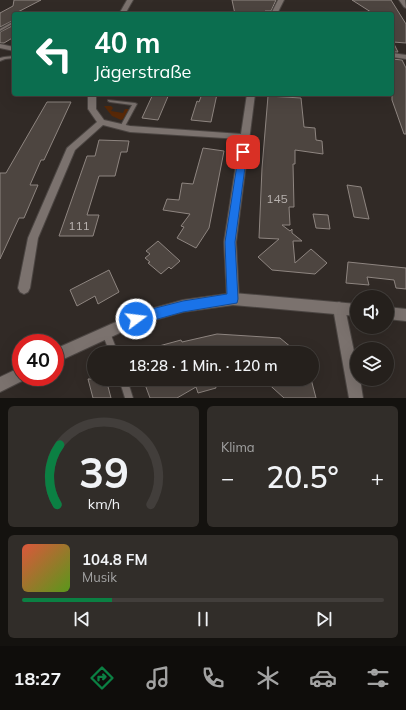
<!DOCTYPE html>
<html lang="de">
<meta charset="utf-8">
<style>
body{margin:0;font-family:Mulish,sans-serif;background:#312d29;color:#f1f3f6;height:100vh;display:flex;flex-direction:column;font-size:15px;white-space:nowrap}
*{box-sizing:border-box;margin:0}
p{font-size:13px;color:#a3a3a3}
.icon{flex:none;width:22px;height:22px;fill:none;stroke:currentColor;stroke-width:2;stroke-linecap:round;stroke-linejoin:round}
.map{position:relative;height:398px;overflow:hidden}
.panel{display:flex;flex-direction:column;gap:8px;padding:8px;background:#14120f;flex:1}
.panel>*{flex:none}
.hud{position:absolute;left:12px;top:12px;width:382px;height:84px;border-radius:4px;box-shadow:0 4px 16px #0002,0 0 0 1px #423e3b;background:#0b6e4f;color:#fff;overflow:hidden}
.buttons{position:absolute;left:350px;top:290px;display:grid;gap:8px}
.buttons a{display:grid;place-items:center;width:44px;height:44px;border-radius:50%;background:#25201c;box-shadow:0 4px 16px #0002,0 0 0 1px #423e3b;font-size:20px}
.speed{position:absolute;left:12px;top:334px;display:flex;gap:8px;font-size:20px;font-weight:700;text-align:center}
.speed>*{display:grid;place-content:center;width:52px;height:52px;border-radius:50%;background:#25201c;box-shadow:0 4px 16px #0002,0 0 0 1px #423e3b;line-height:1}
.speed .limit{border:6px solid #d22;background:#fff;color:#111}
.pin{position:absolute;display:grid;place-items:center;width:34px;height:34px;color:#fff;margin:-17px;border-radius:8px;box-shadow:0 2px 6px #0006}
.me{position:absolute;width:44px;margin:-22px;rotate:75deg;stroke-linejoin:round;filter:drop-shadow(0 0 3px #0008)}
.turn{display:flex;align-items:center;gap:14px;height:84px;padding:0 16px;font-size:18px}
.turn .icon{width:52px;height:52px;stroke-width:2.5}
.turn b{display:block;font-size:28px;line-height:34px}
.big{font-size:30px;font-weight:600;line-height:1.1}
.panel .widget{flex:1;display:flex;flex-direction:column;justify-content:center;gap:6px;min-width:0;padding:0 14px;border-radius:6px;background:#312d29}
.panel .dial{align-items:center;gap:0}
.dial svg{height:104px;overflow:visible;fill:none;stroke:#423e3b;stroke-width:7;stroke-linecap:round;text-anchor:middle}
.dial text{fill:#f1f3f6;stroke:none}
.song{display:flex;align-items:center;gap:12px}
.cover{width:48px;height:48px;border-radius:6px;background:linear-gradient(135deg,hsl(10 70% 55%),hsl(90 70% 35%))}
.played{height:4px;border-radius:2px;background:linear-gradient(90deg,#0b8043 25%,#423e3b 25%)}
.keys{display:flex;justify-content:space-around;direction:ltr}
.heat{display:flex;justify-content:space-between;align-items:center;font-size:22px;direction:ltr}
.panel .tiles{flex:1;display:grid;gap:8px;grid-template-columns:1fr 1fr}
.widget:last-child{grid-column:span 2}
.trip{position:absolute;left:87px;top:346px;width:232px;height:40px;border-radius:20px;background:#25201c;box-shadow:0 4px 16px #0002,0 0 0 1px #423e3b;font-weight:600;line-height:40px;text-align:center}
.tab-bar{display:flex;height:64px;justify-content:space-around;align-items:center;background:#0f0d0b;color:#a3a3a3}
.tab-bar .icon{width:28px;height:28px}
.tab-bar .on{color:#0b8043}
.tab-bar b{font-size:18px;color:#f1f3f6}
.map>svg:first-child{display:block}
.green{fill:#572807}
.building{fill:#4d4540;stroke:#8e8580}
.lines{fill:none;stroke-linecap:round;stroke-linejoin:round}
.lane-casing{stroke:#4b4542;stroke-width:2}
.street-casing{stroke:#4b4542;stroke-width:2}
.secondary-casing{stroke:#4b4542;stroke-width:2}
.lane{fill:#7b726e;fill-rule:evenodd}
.street{fill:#7b726e;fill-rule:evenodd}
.secondary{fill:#7b726e;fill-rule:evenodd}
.route{fill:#1a73e8;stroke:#114b97}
.labels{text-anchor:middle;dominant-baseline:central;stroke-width:4;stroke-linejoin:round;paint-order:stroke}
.number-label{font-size:12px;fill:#b8b2af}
</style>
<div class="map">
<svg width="406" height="398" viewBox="0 0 406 398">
<rect width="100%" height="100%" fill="#312a26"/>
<path class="green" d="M104,106H111L113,108L111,111L123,113L125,109H129L123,119L121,120L112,116Z"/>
<g class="building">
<path d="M14,0H41L14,14V20L0,27V13L13,6Z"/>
<path d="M232,0H276L271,11H265L264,14H235Z"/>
<path d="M352,0H391L406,24V43L393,42L398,52H392V14H374Z"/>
<path d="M14,25V37L4,43H0V32Z"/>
<path d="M392,59L402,60L406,68V134H404L392,100Z"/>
<path d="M153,94H169L158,120L142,118Z"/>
<path d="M202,94H217L211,122L191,120L197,101L199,102Z"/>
<path d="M268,96L301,98L304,127L315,128L316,140L322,141L323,154L295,150V164H293L294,207H289L290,225H282L290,231L292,229V233L302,241H293L295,263L311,249L327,263L315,274L272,270L258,257L279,239L259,238L262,168Z"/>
<path d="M47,102H71L44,160H41L30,185H38L24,218H19L0,259V173H6Z"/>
<path d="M99,140L129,141L127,152H121L115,176H99L87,215H99L93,236H59L87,156H95Z"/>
<path d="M203,148L224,151L209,228L196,248L177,238L184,227L181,226L190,214L163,210L167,199L179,200L182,183L193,184Z"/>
<path d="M347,185L361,187L369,219L354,217Z"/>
<path d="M313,214L328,215L330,229L316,228Z"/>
<path d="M158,241L180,261L171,269L169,267L161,274L148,263L150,262L145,258L150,254L146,251Z"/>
<path d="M348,262L406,268V289L396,288L394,280L367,277L369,285L346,283Z"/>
<path d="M109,270L119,292L98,304L95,296L77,306L70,290Z"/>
<path d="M217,334L280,338L298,353H148V349L181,340L182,342Z"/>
<path d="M88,379H106L111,398H93Z"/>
<path d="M143,379H214L216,388L198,393L196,387L177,398H150Z"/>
<path d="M263,379H311L316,398H284Z"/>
</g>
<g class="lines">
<defs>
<g id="lane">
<path d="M14,21V23L0,31V29Z"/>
<path d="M14,56V58L5,59L0,61V58L4,57Z"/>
<path d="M108,100L135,103L137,104L124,128L122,129L120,127L132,105L110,102L108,101Z"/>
<path d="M106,329L109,330L118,353H110L102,333L103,330Z"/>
<path d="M119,379H127L133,398H125Z"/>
</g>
<g id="street">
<path d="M127,0H133L125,14H119Z"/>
<path d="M278,0H284L277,14H271Z"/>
<path d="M399,0H405L406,8L404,7Z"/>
<path d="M0,44L14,47V51L0,48Z"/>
<path d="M392,53L406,55V59L392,57Z"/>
<path d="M88,94H96V109L104,120L130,126L241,134L247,94H255L236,242L239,299L237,303L233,305L229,303L227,299L224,242L240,139L130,132L103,125L75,150L38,238L30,288L28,292L24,294L20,292L18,288L28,238L67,148L97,122L88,109Z"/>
<path d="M339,302L343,304L345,308L357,366V379H360L363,398H349L333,308L335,304Z"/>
</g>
<g id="secondary">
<path d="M233,293L357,304V316L233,305L183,312L137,325L55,363V349L136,313L183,300Z"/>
<path d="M387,307L406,309V321L387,319Z"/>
<path d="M21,367V377H27L26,379L0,392V377Z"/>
</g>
</defs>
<use href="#lane" class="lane-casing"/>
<use href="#street" class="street-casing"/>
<use href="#secondary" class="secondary-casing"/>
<use href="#lane" class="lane"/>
<use href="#street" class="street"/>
<use href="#secondary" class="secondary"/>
</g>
<path class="route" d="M243,149L247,152L235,242L238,299L237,303L183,312L136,325L132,323L130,319L132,315L136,313L183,301L227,294L225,242L239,152Z"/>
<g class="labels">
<g class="number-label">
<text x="277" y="198">145</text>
<text x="79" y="225">111</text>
</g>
</g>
</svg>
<div class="buttons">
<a><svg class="icon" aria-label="sound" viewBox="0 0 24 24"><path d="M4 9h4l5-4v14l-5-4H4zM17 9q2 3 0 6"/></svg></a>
<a><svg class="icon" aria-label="layers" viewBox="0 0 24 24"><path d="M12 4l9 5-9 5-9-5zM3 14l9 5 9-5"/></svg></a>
</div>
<div class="speed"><div class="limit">40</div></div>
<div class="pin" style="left:243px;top:152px;background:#d93025"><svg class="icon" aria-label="arrive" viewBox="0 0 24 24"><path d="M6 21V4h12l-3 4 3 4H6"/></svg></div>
<svg class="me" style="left:136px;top:319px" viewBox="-20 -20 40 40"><circle r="17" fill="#1a73e8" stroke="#fff" stroke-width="3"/><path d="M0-11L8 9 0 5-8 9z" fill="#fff"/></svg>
<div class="trip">18:28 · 1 Min. · 120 m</div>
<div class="hud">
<div class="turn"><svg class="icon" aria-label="left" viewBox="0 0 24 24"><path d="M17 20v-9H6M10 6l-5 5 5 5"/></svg><div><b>40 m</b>Jägerstraße</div></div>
</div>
</div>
<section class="panel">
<div class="tiles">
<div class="widget dial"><svg viewBox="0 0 100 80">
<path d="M14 69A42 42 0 1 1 86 69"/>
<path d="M14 69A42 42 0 0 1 16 23" stroke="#0b8043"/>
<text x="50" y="56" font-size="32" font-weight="700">39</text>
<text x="50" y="72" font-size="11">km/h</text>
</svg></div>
<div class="widget"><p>Klima</p>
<div class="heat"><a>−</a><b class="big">20.5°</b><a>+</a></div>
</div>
<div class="widget">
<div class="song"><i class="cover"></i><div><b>104.8 FM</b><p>Musik</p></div></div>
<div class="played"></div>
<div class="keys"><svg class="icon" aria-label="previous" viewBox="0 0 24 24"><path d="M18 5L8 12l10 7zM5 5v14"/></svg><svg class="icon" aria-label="pause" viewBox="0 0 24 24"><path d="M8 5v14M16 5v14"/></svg><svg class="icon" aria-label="next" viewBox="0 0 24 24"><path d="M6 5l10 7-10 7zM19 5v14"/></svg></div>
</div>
</div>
</section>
<nav class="tab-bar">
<b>18:27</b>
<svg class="icon on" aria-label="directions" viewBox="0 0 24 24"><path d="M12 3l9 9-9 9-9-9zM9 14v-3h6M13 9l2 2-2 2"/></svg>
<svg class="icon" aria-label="music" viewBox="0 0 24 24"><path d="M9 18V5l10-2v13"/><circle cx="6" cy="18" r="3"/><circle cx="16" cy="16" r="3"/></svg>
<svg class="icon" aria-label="phone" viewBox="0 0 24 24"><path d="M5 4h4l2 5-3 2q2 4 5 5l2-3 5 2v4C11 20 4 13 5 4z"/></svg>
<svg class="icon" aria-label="climate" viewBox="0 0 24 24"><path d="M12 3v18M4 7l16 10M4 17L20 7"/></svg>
<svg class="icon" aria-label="car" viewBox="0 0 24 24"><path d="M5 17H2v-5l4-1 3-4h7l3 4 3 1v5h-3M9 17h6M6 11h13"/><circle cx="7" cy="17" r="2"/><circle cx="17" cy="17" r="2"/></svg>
<svg class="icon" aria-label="filters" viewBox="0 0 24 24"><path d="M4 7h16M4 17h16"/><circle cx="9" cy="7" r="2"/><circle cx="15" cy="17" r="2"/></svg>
</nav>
